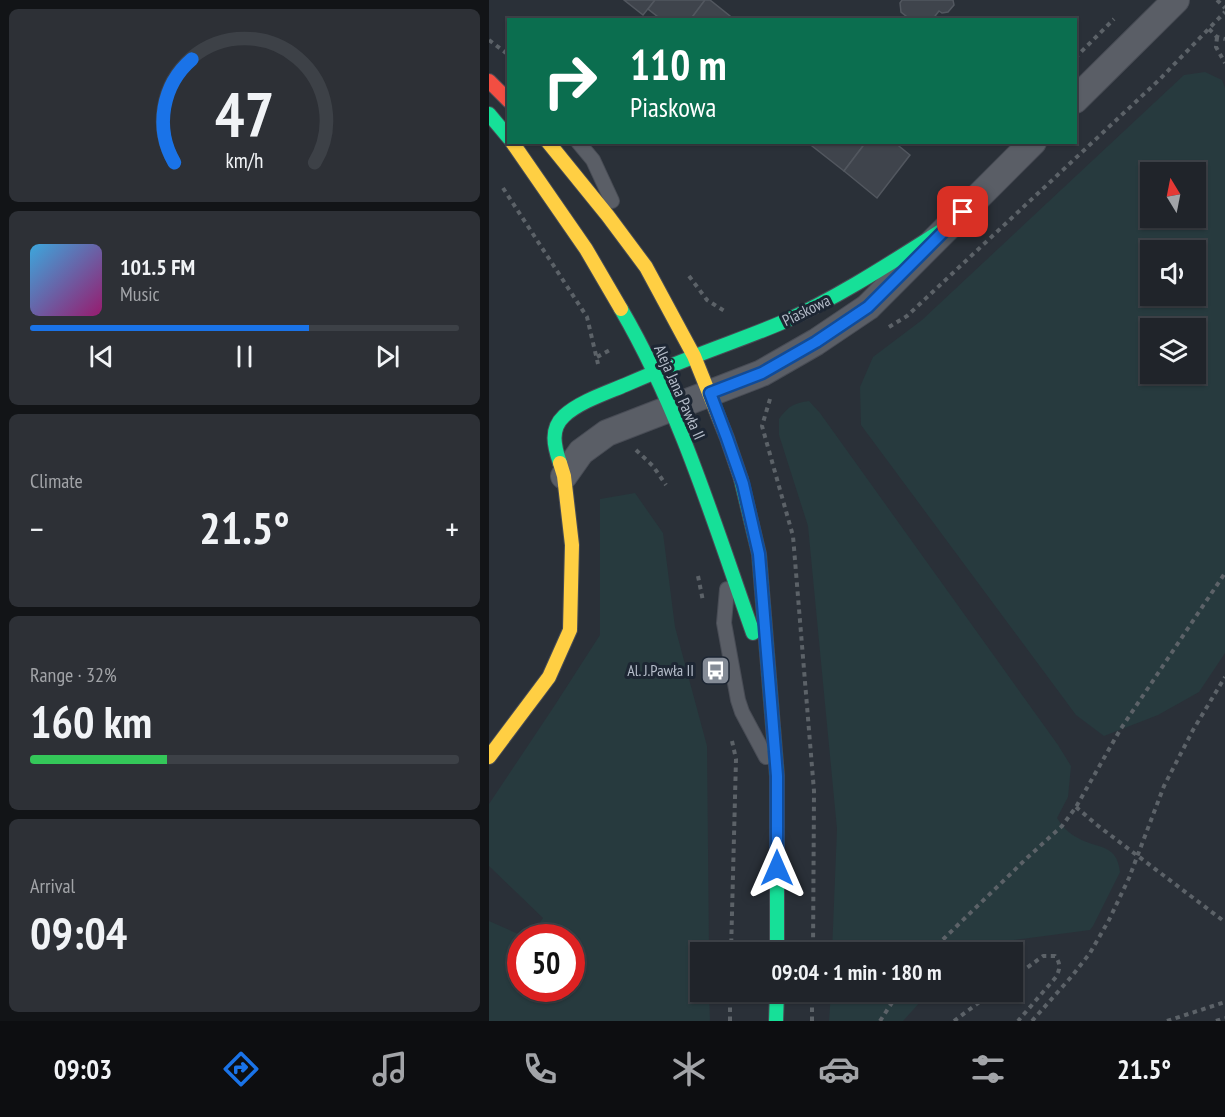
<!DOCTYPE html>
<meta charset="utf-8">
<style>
body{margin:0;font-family:"PT Sans Narrow",sans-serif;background:#2d3036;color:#f1f3f6;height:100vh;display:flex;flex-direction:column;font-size:22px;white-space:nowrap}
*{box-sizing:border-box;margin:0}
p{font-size:20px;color:#a2a4a8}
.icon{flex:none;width:33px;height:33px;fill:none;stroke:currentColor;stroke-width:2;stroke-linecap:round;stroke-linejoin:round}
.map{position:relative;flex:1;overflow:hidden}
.sheet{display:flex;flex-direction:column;gap:9px;padding:9px;background:#121417;width:489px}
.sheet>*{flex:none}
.banner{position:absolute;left:18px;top:18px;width:570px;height:126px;border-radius:0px;box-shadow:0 2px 4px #0004,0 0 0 2px #3d4147;background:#0b6e4f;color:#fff;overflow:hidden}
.needle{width:39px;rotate:350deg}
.controls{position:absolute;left:651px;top:162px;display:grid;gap:12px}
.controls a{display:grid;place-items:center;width:66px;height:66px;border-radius:0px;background:#20242a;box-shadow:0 2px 4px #0004,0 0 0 2px #3d4147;font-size:30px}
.speed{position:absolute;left:18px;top:924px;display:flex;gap:12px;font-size:30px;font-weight:700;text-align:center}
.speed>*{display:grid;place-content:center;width:78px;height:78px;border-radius:50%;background:#20242a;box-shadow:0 2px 4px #0004,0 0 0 2px #3d4147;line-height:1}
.speed .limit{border:9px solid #d22;background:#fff;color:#111}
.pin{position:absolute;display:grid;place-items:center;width:51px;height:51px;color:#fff;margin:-26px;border-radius:12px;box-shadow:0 3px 9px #0006}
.me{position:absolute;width:66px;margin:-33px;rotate:0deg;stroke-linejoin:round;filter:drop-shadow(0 0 4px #0008)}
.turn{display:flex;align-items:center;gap:21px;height:126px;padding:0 24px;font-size:27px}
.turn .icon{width:78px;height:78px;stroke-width:2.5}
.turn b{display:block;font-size:42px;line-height:51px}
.big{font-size:45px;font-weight:800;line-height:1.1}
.sheet .tile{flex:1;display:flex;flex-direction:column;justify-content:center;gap:9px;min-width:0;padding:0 21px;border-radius:9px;background:#2d3036}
.sheet .dial{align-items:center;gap:0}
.dial svg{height:156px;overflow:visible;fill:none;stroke:#3d4147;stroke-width:7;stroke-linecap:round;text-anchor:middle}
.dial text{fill:#f1f3f6;stroke:none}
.song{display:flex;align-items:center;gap:18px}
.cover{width:72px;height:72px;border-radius:9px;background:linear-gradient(135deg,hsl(200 70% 55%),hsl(320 70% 35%))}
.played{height:6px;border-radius:3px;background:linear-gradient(90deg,#1a73e8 65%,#3d4147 65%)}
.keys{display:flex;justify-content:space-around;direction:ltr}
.heat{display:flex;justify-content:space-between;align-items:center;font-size:33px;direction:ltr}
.charge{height:9px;border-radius:4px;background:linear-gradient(90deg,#34c759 32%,#3d4147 0)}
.trip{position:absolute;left:201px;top:942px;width:333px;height:60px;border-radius:0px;background:#20242a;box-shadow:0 2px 4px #0004,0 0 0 2px #3d4147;font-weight:800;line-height:60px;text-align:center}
.tab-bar{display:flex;height:96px;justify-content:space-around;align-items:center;background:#0d0e11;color:#a2a4a8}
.tab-bar .icon{width:42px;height:42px}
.tab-bar .selected{color:#1a73e8}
.tab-bar b{font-size:27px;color:#f1f3f6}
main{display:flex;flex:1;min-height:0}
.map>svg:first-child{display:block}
.green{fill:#273a3e;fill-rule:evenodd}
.building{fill:#3f444c;stroke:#52575f;stroke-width:1.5}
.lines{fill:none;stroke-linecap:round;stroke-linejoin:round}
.lane-casing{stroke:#484c55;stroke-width:16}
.street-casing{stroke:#484c55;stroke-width:28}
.fast-casing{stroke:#484c55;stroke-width:16}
.slow-casing{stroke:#484c55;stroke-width:16}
.jam-casing{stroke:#484c55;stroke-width:16}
.path{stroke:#5c6268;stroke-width:4;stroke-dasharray:4.5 4.5;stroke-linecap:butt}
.lane{stroke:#5a5e66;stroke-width:14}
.street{stroke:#5a5e66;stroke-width:26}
.fast{stroke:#16e098;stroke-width:14}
.slow{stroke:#ffcf43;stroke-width:14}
.jam{stroke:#f24e42;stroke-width:14}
.route-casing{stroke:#114b97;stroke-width:15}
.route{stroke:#1a73e8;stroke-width:10}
.labels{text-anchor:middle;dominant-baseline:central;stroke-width:6;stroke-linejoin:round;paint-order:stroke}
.street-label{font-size:16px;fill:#b4bcc9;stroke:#1d2633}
.poi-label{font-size:16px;fill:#b4bcc9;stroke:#1d2633;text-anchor:end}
</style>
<main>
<section class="sheet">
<div class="tile dial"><svg viewBox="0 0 100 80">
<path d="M14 69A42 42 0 1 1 86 69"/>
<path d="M14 69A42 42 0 0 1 23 16" stroke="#1a73e8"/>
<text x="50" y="56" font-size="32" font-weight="700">47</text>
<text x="50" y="72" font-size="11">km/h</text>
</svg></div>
<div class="tile">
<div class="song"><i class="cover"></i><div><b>101.5 FM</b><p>Music</p></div></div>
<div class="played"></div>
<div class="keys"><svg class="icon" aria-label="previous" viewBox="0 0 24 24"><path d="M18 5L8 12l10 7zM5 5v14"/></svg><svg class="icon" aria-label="pause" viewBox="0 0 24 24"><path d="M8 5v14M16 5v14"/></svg><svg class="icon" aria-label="next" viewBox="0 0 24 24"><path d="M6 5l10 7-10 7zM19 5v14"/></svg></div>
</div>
<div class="tile"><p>Climate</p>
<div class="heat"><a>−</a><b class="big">21.5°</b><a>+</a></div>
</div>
<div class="tile"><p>Range · 32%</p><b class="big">160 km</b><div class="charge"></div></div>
<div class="tile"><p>Arrival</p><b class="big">09:04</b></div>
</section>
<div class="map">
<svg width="736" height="1021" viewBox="0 0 736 1021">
<rect width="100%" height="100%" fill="#2a3038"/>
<g class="green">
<path d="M716,72L733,80L736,88V653L710,692L669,715L615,736L587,715L372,425L371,387L384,357L433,320L695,75ZM662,172H706V218H662ZM662,250H706V296H662ZM662,328H706V374H662Z"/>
<path d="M320,401L331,413L569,745L582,766L579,797L568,818C573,826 580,834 589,838C608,849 628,843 631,872L604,926L601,930L480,946L474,952H343L348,829L319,526L290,435V419C299,407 304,403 320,401Z"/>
<path d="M146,493L174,533L186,627L218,746L220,952H212V992H220L221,1021H0V921L36,937L32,938V988H82V938L41,937L54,918L0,866V804L64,708L111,635V499Z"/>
<path d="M342,992H440L414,1021H340Z"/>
</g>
<g class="building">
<path d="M135,0H166L154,15Z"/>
<path d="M166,0H216L201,20H173L159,9Z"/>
<path d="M216,0H221L246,20H201Z"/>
<path d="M413,0H464L465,5L459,12L453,13L450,11L443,20H422L412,12L411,3Z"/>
<path d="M318,142H377L355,171Z"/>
<path d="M377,142H405L421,155L388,198L355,171Z"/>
</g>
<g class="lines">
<defs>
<g id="lane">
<path d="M89,142L104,160L123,201"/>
<path d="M238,589L235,623L249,700L253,712L277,757"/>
</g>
<g id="street">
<path d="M586,100L687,0"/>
<path d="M75,476L92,452L118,433L273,373L327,342L379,307L544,142"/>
</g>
<g id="fast">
<path d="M0,114L20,138"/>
<path d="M132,309C191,410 225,523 264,633"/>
<path d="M71,463C65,446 61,429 75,416C90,402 117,393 136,385C159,375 181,366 204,357C234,345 264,335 294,322C352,296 406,260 460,226"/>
<path d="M252,479L270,554L288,776V952"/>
<path d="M287,1021L288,992"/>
</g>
<g id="slow">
<path d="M23,142L97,249L132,309"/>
<path d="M59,142L119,216L157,267L205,356L238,438L252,479"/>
<path d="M0,757L60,677L81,630L83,545L75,476L71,463"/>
</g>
<path id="jam" d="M0,81L20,101"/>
</defs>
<use href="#lane" class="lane-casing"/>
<use href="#street" class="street-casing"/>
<use href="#fast" class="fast-casing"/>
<use href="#slow" class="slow-casing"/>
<use href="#jam" class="jam-casing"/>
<g class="path">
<path d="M728,0L736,8"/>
<path d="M720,29L728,37L736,39"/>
<path d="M728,37L727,47L736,63"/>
<path d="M0,40L17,53"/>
<path d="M586,58L625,19"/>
<path d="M14,188L98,317L109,364"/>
<path d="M200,276L218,300L237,312"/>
<path d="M400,327L418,316L670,80L736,12"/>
<path d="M108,357L121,350"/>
<path d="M281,399L273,426L304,536L325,791L324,952"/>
<path d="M147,450L164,466L177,485"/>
<path d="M209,576L214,601"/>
<path d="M587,807L608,825L736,922"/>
<path d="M242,952L247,759L243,741"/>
<path d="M441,952L539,857L573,826L587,807L631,730L736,573"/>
<path d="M524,978L554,956H566C572,964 571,969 567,977L529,1021"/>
<path d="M241,1021V992"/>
<path d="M323,1021V992"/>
<path d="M391,1021L410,992"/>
<path d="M465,1021L504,992"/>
<path d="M543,1021L583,976L601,953L620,920L640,878L675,786L704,730L736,677"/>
<path d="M678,1021L736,1002"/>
<path d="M727,1021L736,1018"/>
</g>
<use href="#lane" class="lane"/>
<use href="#street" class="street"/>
<use href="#fast" class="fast"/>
<use href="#slow" class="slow"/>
<use href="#jam" class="jam"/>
</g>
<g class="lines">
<defs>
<path id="route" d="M288,868V776L270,554L254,484L238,438L221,393L273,373L327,342L379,307L474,212"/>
</defs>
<use href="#route" class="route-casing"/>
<use href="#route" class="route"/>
</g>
<defs>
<symbol id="bus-square" viewBox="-11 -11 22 22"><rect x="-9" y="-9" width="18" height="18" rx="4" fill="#848b96" stroke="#1d2633"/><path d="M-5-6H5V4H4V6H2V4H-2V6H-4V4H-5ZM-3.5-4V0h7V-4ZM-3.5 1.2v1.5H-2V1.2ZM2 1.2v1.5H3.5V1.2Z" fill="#fff"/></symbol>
</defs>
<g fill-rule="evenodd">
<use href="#bus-square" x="210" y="654" width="33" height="33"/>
</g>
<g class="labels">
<g class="street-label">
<text transform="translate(317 310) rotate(-26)">Piaskowa</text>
<text transform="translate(191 392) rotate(66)">Aleja Jana Pawła II</text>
</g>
<g class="poi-label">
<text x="205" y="670">Al. J.Pawła II</text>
</g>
</g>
</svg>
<div class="controls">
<a><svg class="needle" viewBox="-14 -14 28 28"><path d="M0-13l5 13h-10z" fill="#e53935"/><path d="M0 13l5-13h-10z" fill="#a2a4a8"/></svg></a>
<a><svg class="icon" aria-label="sound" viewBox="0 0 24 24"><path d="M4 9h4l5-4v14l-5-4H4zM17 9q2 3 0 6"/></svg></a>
<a><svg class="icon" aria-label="layers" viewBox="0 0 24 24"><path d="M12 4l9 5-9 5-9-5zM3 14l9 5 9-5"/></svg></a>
</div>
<div class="speed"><div class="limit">50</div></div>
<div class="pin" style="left:474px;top:212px;background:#d93025"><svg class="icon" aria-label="arrive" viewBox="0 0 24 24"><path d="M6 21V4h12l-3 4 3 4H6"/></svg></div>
<svg class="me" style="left:288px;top:868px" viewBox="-20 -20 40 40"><path d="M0-17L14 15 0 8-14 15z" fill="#1a73e8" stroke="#fff" stroke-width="4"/></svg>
<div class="trip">09:04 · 1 min · 180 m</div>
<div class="banner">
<div class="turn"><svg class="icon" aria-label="right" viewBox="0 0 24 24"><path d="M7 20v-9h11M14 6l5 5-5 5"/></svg><div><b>110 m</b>Piaskowa</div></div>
</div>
</div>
</main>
<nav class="tab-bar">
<b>09:03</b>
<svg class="icon selected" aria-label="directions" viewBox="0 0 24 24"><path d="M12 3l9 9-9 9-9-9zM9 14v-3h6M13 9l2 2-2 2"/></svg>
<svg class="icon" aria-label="music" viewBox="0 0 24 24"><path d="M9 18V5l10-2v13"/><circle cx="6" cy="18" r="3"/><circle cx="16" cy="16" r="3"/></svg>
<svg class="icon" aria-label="phone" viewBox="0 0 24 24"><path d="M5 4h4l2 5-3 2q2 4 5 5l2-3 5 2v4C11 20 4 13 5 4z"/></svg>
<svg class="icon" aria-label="climate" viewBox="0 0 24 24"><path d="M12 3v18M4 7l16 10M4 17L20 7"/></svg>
<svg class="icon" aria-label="car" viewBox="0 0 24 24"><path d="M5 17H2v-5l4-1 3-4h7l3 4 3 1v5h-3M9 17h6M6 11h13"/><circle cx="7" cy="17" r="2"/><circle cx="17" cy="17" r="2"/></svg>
<svg class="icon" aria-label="filters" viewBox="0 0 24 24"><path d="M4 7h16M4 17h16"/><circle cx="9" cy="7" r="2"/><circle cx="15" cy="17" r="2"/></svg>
<b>21.5°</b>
</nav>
